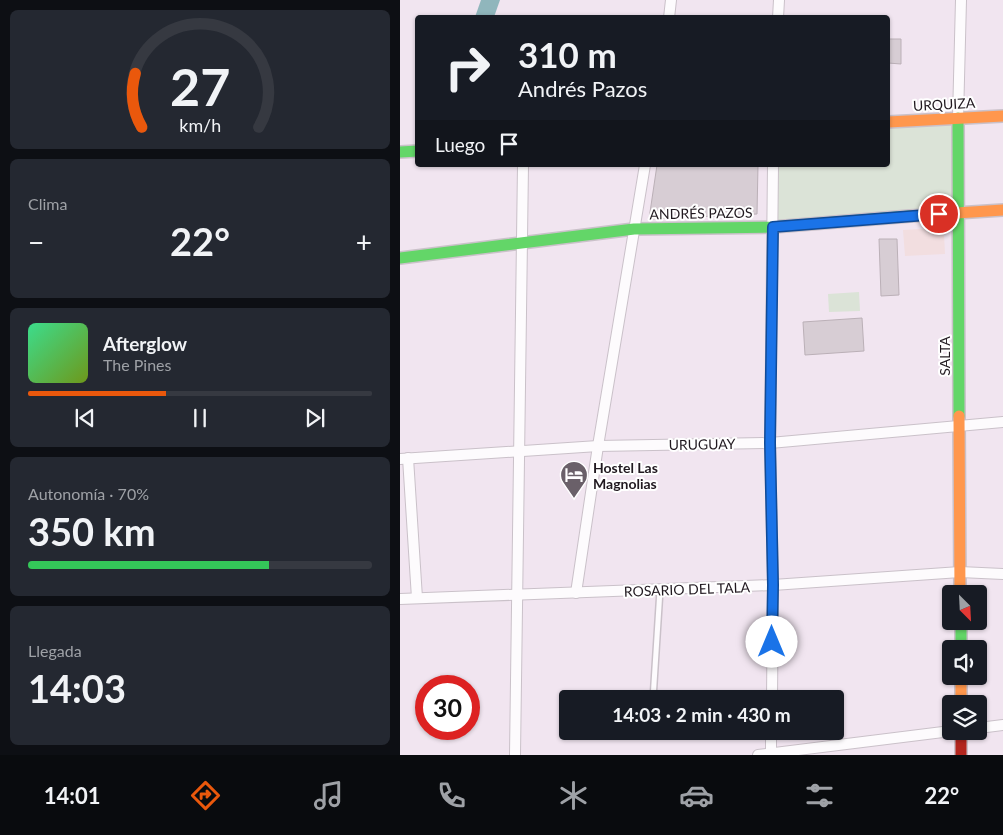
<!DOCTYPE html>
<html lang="es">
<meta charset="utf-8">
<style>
body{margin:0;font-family:Lato,sans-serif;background:#242831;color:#f1f3f6;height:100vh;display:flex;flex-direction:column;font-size:19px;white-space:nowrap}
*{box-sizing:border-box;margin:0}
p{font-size:16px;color:#9ea1a6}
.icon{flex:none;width:28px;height:28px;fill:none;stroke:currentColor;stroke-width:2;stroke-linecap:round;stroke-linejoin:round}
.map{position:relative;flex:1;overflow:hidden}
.panel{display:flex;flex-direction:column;gap:10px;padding:10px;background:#0d0f14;width:400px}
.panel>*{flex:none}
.banner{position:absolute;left:15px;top:15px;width:475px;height:152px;border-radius:5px;box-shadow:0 1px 4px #0004;background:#171b24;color:#f1f3f6;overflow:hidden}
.needle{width:32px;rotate:156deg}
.buttons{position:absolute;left:542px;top:585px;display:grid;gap:10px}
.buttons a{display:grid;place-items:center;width:45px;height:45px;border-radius:5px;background:#171b24;box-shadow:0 1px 4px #0004;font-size:25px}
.speed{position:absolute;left:15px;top:675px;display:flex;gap:10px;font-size:25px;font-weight:700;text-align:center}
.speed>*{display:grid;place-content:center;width:65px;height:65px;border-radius:50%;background:#171b24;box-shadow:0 1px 4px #0004;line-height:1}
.speed .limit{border:8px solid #d22;background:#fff;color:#111}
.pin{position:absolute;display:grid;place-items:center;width:42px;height:42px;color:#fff;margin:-21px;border:2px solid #fff;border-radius:50%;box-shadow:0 1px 5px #0007}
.me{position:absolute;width:55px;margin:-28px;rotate:0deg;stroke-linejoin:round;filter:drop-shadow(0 0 4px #0008)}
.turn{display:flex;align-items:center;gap:18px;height:105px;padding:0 20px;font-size:22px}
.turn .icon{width:65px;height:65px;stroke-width:2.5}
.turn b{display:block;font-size:35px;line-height:42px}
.then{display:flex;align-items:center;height:48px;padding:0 20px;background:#0003;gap:10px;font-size:19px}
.big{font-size:38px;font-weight:700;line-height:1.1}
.panel .tile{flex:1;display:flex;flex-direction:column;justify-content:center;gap:8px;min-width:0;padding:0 18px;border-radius:8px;background:#242831}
.panel .dial{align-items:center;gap:0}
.dial svg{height:130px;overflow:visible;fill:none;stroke:#363941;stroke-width:7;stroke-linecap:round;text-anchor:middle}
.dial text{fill:#f1f3f6;stroke:none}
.song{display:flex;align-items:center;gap:15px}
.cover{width:60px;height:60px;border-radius:8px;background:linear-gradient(135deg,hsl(150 70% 55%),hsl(80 70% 35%))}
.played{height:5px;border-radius:2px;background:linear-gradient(90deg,#ea580c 40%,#363941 40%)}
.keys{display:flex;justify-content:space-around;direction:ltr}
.heat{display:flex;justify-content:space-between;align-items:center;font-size:28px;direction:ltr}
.charge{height:8px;border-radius:4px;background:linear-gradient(90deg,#34c759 70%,#363941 0)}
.trip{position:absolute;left:159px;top:690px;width:285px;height:50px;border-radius:5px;background:#171b24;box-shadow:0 1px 4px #0004;font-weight:700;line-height:50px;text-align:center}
.tabs{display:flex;height:80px;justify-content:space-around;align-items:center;background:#090b0e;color:#9ea1a6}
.tabs .icon{width:35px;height:35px}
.tabs .current{color:#ea580c}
.tabs b{font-size:22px;color:#f1f3f6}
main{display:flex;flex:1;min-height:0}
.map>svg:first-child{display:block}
.medical{fill:#f2dee0}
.green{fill:#dbe3d7}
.water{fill:#90b6bc}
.building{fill:#d7cdd4;stroke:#bbb0b7}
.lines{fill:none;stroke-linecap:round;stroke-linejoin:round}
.lane-casing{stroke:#cac1c9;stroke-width:8}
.street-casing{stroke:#cac1c9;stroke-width:12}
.fast-casing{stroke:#cac1c9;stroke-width:14}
.slow-casing{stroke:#cac1c9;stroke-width:14}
.jam-casing{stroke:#cac1c9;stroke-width:14}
.lane{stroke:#fdfbfd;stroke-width:5}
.street{stroke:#fdfbfd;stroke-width:10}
.fast{stroke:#63d668;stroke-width:11}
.slow{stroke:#ff974d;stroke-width:11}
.jam{stroke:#b3261e;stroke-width:11}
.route-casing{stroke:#114b97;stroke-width:12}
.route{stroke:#1a73e8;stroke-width:9}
.labels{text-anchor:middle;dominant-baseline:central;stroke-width:4;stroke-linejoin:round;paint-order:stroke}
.street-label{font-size:14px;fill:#211920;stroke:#fff}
.poi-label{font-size:14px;font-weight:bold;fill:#211920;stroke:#fff;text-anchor:start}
</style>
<main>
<section class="panel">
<div class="tile dial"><svg viewBox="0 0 100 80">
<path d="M14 69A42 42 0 1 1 86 69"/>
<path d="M14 69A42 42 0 0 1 10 36" stroke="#ea580c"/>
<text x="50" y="56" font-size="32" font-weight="700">27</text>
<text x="50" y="72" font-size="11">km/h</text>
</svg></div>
<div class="tile"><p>Clima</p>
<div class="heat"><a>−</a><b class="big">22°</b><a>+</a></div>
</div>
<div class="tile">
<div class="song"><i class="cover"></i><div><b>Afterglow</b><p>The Pines</p></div></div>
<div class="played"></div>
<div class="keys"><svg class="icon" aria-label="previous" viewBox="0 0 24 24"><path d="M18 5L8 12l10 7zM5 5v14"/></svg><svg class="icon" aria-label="pause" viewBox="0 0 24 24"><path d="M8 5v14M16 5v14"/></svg><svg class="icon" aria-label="next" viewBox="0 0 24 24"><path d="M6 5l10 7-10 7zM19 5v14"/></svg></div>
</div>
<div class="tile"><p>Autonomía · 70%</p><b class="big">350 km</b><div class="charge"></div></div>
<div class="tile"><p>Llegada</p><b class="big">14:03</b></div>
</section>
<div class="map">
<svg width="603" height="755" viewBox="0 0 603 755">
<rect width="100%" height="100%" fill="#f1e5f0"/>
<path class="medical" d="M538,228L544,234L545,254L505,256L503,230Z"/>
<g class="green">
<path d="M551,123L553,207L378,222V165H488V127Z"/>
<path d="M459,292L460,311L429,312L428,294Z"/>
</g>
<path class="water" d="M81,0H100L94,17H75Z"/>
<g class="building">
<path d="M488,39H501V64L488,63Z"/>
<path d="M257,165H358L357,214L249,219Z"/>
<path d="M479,239H497L499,295L481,296Z"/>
<path d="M462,318L464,351L405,355L403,322Z"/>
</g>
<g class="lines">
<defs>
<g id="lane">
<path d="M226,696L252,699"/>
<path d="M253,699L260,590"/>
</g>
<g id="street">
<path d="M269,18L271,0"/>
<path d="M378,18L379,0"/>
<path d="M558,118L561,0"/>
<path d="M8,458L17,598"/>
<path d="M0,459L198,446L370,443L603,422"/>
<path d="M176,593L198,446L245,165"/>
<path d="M0,599L373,585L560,572L603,574"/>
<path d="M372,699L373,585L370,443L373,165"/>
<path d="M579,728L603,725"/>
<path d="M115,755L123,165"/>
<path d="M358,755L551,731"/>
<path d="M371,755V731"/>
</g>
<g id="fast">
<path d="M558,118L559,416"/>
<path d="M0,152L18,151"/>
<path d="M0,258L234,229L373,227L510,216"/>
<path d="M561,621V649"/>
</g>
<g id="slow">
<path d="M488,122L603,116"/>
<path d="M510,216L603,210"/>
<path d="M559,416L560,594"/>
<path d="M561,676V704"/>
</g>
<path id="jam" d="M561,731V755"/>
</defs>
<use href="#lane" class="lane-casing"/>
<use href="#street" class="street-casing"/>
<use href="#fast" class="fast-casing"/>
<use href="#slow" class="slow-casing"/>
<use href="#jam" class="jam-casing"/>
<use href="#lane" class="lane"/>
<use href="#street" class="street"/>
<use href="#fast" class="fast"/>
<use href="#slow" class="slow"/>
<use href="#jam" class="jam"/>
</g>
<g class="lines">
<defs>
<path id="route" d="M372,642L373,585L370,443L373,227L539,214"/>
</defs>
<use href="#route" class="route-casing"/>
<use href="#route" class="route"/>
</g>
<defs>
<symbol id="hotel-pin" viewBox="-11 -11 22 30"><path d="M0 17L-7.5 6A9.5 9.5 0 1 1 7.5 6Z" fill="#6a6069" stroke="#fff"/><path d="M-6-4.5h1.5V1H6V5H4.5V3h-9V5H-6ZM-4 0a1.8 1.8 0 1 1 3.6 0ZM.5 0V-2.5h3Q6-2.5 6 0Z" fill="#fff"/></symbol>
</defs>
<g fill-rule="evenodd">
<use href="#hotel-pin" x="158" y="459" width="32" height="43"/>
</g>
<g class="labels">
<g class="street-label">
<text transform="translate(544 104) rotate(-3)">URQUIZA</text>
<text transform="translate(301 213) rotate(-1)">ANDRÉS PAZOS</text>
<text transform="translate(544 356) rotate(-90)">SALTA</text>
<text transform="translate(302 444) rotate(-1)">URUGUAY</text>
<text transform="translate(287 589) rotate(-2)">ROSARIO DEL TALA</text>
</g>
<g class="poi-label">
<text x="193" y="467">Hostel Las<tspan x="193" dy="16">Magnolias</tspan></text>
</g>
</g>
</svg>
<div class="buttons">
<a><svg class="needle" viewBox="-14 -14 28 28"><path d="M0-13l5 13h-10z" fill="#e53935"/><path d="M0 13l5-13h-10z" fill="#9ea1a6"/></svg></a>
<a><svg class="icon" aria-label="sound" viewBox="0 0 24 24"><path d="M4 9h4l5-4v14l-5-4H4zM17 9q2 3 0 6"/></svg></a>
<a><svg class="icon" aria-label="layers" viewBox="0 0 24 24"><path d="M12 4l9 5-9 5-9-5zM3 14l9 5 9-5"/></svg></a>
</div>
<div class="speed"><div class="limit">30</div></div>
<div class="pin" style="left:539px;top:214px;background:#d93025"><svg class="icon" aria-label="arrive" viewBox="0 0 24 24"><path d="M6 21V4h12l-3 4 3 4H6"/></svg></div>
<svg class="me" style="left:372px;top:642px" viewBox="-20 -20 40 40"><circle r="19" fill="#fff"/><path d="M0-13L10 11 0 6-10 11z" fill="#1a73e8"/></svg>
<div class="trip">14:03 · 2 min · 430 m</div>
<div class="banner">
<div class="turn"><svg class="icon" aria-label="right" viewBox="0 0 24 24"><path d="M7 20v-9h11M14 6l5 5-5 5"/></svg><div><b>310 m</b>Andrés Pazos</div></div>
<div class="then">Luego<svg class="icon" aria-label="arrive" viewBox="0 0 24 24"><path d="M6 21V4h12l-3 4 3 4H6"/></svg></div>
</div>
</div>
</main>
<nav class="tabs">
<b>14:01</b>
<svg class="icon current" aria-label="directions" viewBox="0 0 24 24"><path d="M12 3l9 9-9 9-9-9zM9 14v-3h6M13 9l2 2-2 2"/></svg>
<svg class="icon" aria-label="music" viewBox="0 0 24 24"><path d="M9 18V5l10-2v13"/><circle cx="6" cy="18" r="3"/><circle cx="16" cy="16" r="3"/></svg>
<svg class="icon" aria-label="phone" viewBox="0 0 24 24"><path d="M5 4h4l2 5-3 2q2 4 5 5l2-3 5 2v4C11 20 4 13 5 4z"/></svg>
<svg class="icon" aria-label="climate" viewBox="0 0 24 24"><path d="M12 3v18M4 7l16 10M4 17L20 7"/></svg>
<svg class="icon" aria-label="car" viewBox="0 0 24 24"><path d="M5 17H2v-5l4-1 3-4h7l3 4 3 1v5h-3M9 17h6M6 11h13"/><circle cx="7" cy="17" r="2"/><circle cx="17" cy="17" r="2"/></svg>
<svg class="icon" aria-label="filters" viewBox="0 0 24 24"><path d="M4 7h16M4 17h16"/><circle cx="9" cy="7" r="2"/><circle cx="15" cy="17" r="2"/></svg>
<b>22°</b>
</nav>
